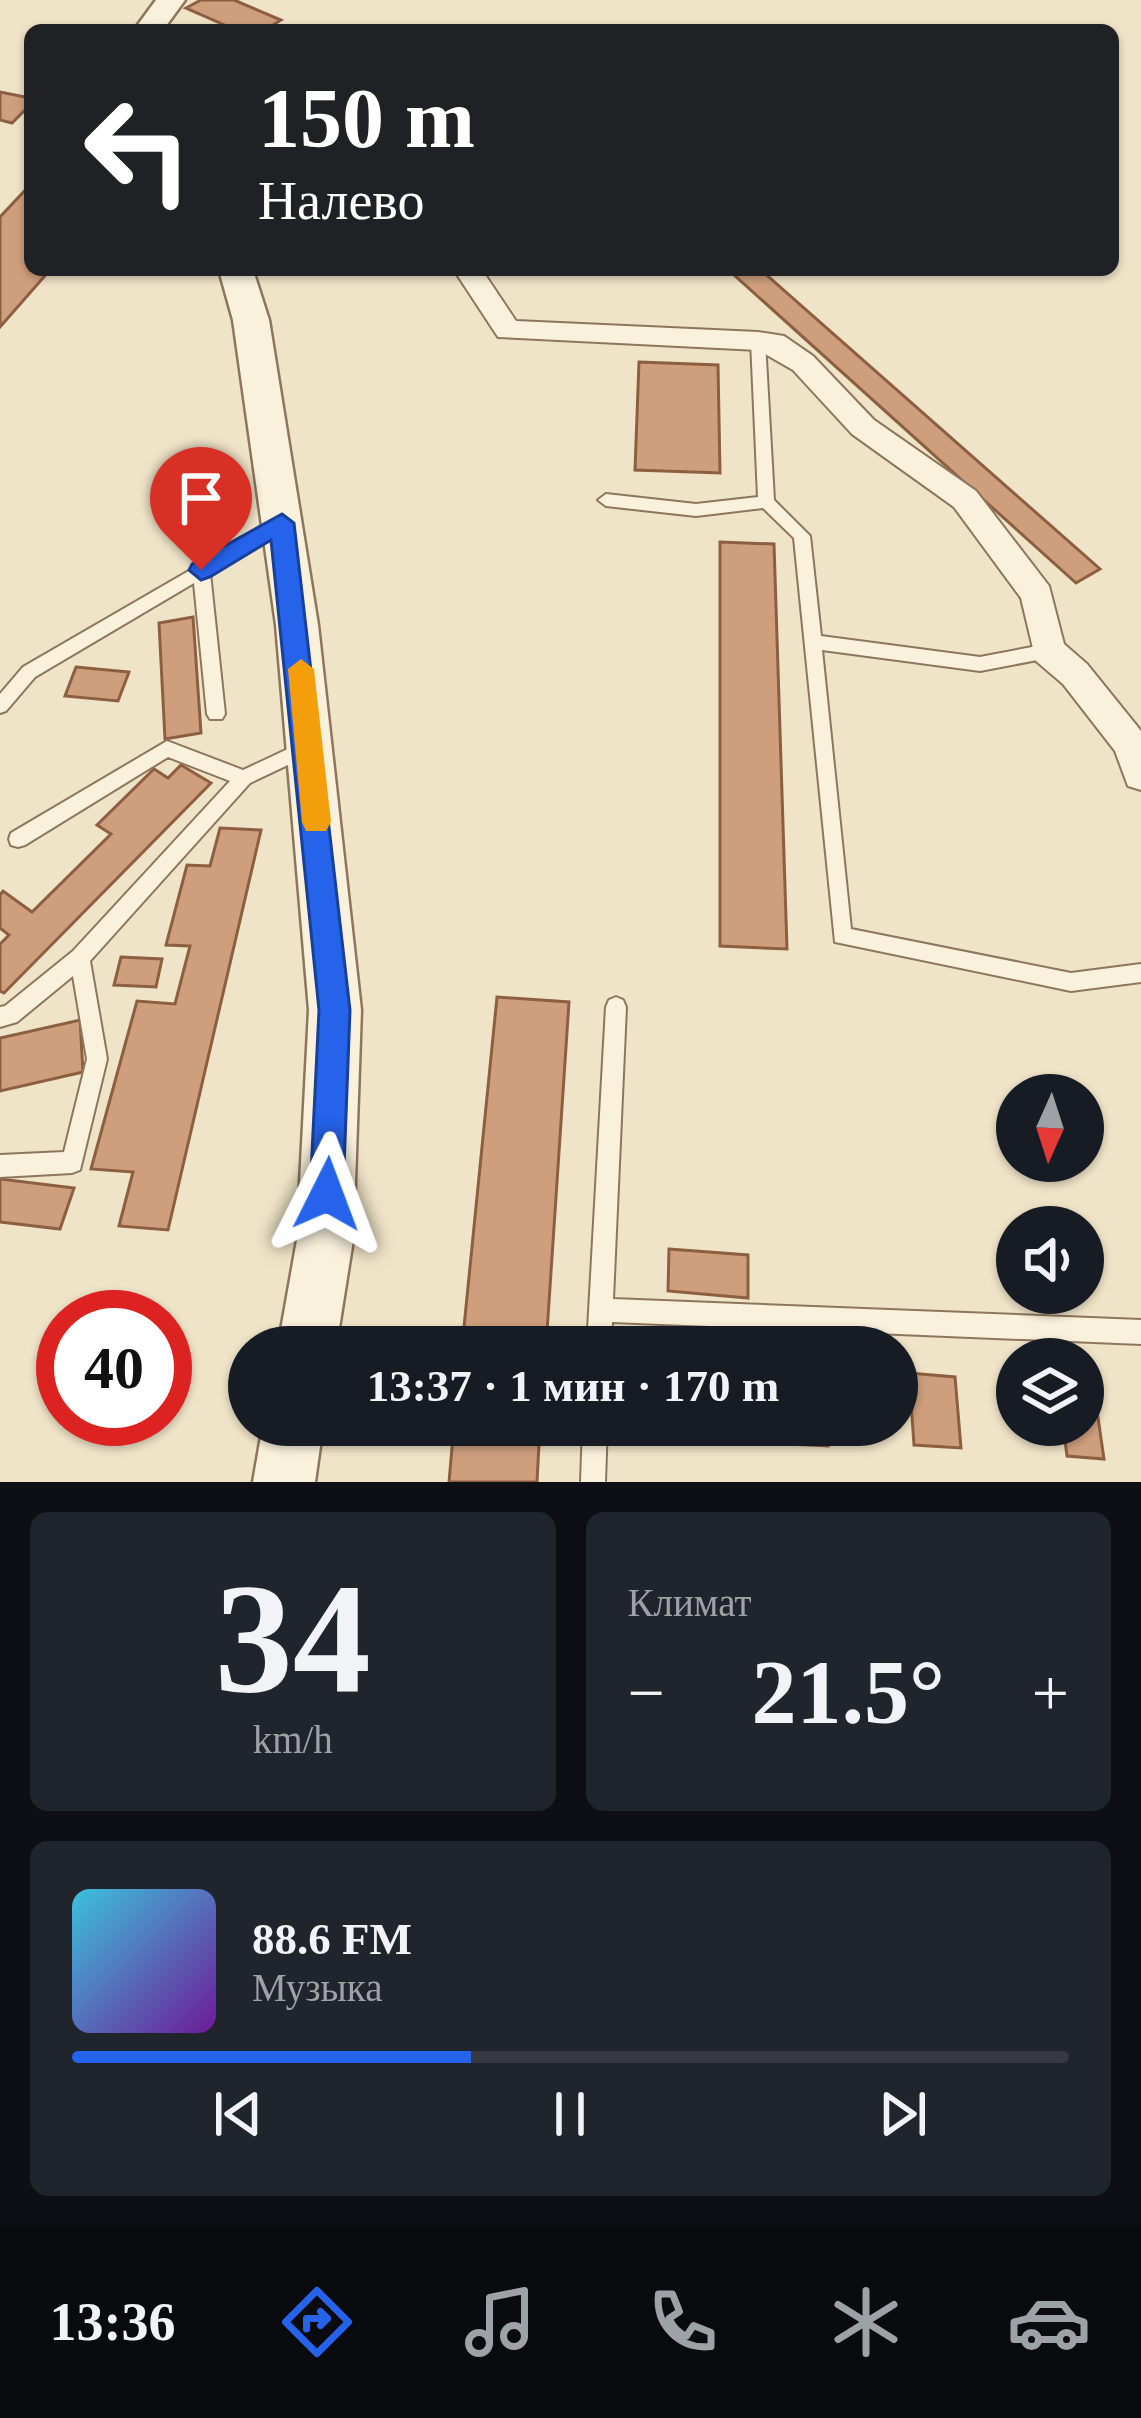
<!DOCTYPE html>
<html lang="ru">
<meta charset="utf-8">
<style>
body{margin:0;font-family:Georgia,serif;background:#20242c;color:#f1f3f6;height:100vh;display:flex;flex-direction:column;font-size:45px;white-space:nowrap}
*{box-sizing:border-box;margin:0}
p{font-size:39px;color:#9ea1a6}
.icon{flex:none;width:66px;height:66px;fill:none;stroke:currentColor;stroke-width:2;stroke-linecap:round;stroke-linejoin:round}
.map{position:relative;height:1482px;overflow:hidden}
.panel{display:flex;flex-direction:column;gap:30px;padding:30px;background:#0d0f14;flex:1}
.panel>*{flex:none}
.top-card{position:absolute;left:24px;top:24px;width:1095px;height:252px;border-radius:18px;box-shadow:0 3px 9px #0004;background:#202124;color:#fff;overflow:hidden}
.needle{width:78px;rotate:183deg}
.fabs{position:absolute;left:996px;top:1074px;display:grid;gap:24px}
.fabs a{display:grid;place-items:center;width:108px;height:108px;border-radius:50%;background:#171b24;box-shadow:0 3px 9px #0004;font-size:60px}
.speed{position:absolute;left:36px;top:1290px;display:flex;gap:24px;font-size:60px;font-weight:700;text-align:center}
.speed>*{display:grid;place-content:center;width:156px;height:156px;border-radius:50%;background:#171b24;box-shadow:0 3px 9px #0004;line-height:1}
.speed .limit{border:18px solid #d22;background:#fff;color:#111}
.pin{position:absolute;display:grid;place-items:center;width:102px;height:102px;color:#fff;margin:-123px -51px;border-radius:50% 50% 50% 0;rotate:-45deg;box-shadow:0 0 12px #0007}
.pin .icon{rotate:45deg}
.me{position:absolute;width:132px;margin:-66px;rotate:3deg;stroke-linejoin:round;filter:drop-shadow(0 0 9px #0008)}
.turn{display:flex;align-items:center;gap:42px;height:252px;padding:0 36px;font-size:54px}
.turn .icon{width:156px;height:156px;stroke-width:2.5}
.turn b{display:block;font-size:84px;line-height:102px}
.big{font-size:90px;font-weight:800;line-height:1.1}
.panel .card{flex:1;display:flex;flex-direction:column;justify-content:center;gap:18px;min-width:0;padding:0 42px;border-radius:18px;background:#20242c}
.panel .dial{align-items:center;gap:0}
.dial b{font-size:156px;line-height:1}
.song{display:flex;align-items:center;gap:36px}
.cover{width:144px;height:144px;border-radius:18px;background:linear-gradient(135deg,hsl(190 70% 55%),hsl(280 70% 35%))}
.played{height:12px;border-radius:6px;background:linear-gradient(90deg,#2563eb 40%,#363941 40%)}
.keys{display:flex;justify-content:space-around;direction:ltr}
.heat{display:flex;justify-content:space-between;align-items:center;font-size:66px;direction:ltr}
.panel .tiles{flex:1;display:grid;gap:30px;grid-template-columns:1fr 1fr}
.card:last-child{grid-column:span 2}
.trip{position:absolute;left:228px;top:1326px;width:690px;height:120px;border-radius:60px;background:#171b24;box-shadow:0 3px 9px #0004;font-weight:800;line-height:120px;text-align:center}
.menu{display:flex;height:192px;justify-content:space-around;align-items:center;background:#090b0e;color:#9ea1a6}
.menu .icon{width:84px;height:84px}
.menu .on{color:#2563eb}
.menu b{font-size:54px;color:#f1f3f6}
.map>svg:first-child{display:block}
.building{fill:#cf9f7d;stroke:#8d5f41;stroke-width:3}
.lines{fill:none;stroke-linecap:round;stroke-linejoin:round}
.service-casing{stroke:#8d765c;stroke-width:4}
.minor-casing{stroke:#8d765c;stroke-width:4}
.tertiary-casing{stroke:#8d765c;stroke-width:5}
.service{fill:#faf1dc;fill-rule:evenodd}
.minor{fill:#faf1dc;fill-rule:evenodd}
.tertiary{fill:#faf1dc;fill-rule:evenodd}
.route{fill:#2563eb;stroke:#184099;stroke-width:3}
.slow{fill:#f59e0b}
</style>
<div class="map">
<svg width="1141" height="1482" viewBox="0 0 1141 1482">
<rect width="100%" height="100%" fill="#f0e4c8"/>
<g class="building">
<path d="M201,0H234L281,20L268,28L274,30H236L186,8Z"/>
<path d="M0,92L30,98V105L12,123L0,120Z"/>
<path d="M30,185V270H50L0,327V217Z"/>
<path d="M744,270H761L1100,569L1076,583L733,274Z"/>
<path d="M639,362L718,365L720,473L635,470Z"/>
<path d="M720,542L774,544L787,949L720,946Z"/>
<path d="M193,617L201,733L165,739L159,623Z"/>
<path d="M76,667L129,672L118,701L65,696Z"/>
<path d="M181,765L211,783L4,993L0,991V944L9,935L0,928V895L3,891L32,912L111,834L97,825L154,769L168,778Z"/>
<path d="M220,828L261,830L168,1230L119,1226L133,1172L91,1169L137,1001L175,1004L190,946L166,945L187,865L210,866Z"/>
<path d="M121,957L162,959L156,987L114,985Z"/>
<path d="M497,997L569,1002L546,1347H462Z"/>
<path d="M80,1020L83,1072L0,1091V1038Z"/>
<path d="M0,1179L74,1188L60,1229L0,1222Z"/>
<path d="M669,1249L748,1255V1298L668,1291Z"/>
<path d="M909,1373L955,1377L961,1448L914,1445Z"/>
<path d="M1083,1389L1094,1390L1104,1459L1067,1456L1063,1425H1083Z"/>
<path d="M454,1425H540L537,1482H449Z"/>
<path d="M747,1425H826L828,1446L747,1442Z"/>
</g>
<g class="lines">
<defs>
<g id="service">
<path d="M758,336L765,341L774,500L810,536L821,636L980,657L1048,644L1057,651L1048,658L980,671L822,650L851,929L1071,973L1141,964V982L1071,991L835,942L794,538L763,508L696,516L606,506L598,500L606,494L696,504L758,497L751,341Z"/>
<path d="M282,517L288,519L290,523L288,527L210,573L225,714L222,719H210L207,714L194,583L35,677L6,711L0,713V694L23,667Z"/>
<path d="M167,741L243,770L305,741L311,744L314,749L311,754L250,783L90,961L107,1059L80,1170L72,1173L0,1177V1155L64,1152L87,1059L73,976L17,1022L0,1027V1007L5,1006L73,951L230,781L168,757L25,845L18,847L11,845L9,839L11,833Z"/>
<path d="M616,997L623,1000L626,1007L613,1299L1141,1320V1344L612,1322L611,1347H587L606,1007L609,1000Z"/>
<path d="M583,1425H607L605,1482H581Z"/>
</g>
<path id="minor" d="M454,270H482L516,321L758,332L784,336L813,356L874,420L976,491L1049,586L1064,644L1087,664L1141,731V790L1128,786L1115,751L1063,684L1036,661L1021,598L954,507L852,434L793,370L758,350L498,337Z"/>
<g id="tertiary">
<path d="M156,0H185L163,30H134Z"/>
<path d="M219,270H253L269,320L318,625L361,1010L353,1240L336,1347H278L297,1240L309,1010L276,625L233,320Z"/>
<path d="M263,1425H323L315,1482H253Z"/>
</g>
</defs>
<use href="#service" class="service-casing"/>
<use href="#minor" class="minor-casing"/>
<use href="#tertiary" class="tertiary-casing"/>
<use href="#service" class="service"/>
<use href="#minor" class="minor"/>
<use href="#tertiary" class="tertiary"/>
</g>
<path class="route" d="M282,514L294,523L350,1010L343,1194L339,1206L327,1211L315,1206L310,1194L319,1010L271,540L210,577L201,580L189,570L192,564Z"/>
<path class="slow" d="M301,659L314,669L331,822L326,831H306L302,822L288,669Z"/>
</svg>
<div class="fabs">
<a><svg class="needle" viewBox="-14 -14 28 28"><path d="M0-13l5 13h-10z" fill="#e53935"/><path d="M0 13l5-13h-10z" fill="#9ea1a6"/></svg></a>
<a><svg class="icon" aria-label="sound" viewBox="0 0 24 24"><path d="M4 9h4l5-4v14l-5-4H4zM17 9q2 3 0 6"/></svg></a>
<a><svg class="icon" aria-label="layers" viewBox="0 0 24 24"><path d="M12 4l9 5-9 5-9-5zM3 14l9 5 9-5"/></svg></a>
</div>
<div class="speed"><div class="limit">40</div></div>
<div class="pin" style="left:201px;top:570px;background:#d93025"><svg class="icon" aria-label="arrive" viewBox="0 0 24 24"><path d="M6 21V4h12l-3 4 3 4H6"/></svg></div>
<svg class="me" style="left:327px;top:1194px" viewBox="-20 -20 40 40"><path d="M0-17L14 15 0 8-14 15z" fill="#2563eb" stroke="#fff" stroke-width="4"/></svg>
<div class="trip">13:37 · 1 мин · 170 m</div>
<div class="top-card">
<div class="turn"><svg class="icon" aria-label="left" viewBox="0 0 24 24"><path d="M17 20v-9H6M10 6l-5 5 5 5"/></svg><div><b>150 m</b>Налево</div></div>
</div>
</div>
<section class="panel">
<div class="tiles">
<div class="card dial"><b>34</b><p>km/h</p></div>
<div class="card"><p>Климат</p>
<div class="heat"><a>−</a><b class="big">21.5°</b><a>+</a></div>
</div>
<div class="card">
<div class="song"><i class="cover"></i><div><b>88.6 FM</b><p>Музыка</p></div></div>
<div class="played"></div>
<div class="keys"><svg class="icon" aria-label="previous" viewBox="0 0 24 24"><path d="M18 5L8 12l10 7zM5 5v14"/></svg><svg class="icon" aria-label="pause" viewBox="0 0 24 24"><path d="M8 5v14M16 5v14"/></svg><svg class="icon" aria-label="next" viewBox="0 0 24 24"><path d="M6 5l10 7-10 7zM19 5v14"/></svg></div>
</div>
</div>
</section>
<nav class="menu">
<b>13:36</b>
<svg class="icon on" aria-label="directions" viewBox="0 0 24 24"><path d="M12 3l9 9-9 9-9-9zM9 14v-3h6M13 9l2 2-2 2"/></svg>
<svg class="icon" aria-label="music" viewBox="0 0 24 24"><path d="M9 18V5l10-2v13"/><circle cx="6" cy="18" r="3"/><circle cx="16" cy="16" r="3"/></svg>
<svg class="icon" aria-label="phone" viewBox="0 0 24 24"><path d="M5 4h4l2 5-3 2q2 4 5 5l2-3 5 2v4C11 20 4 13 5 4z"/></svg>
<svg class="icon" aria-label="climate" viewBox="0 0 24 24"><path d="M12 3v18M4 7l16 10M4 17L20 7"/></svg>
<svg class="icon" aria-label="car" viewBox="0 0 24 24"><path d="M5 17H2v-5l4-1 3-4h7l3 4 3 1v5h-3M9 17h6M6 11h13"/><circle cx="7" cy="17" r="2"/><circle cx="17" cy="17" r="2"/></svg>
</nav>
